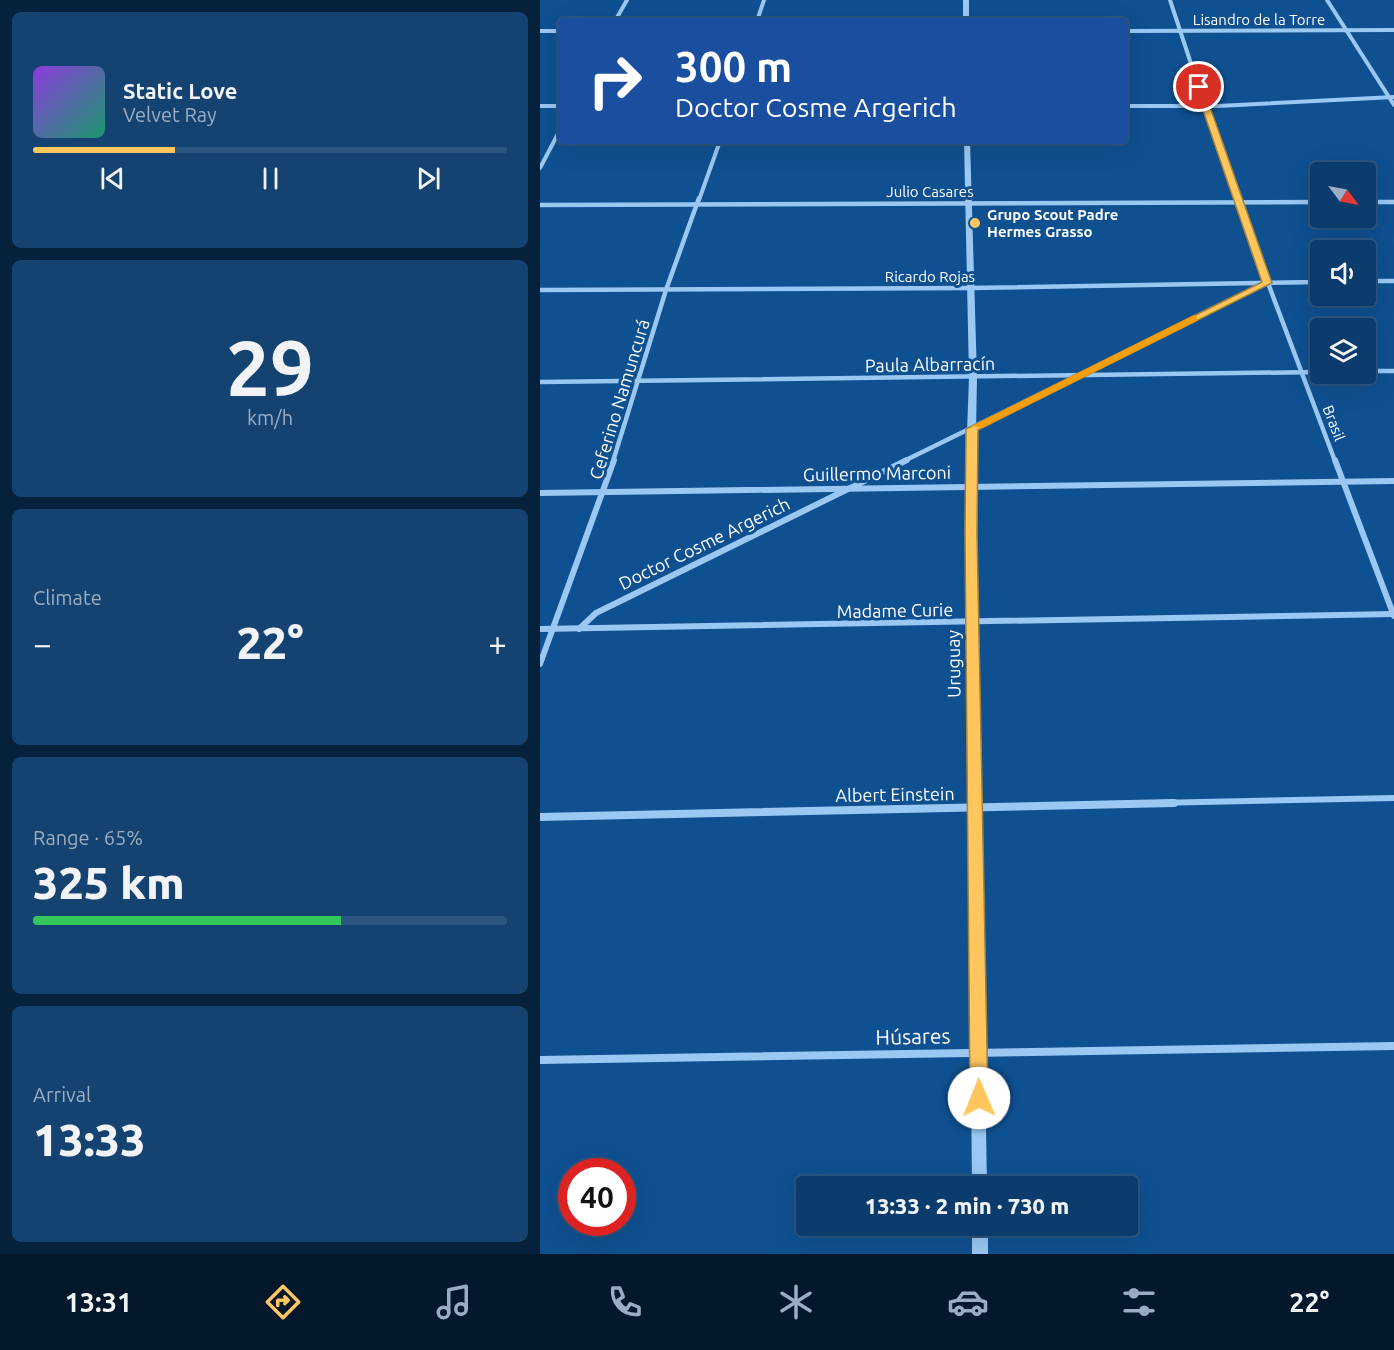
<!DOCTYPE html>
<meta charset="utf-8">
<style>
body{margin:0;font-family:Ubuntu,sans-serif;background:#144372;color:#f1f3f6;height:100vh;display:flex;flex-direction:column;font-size:22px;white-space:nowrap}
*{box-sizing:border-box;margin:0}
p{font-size:20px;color:#9aadc2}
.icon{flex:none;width:33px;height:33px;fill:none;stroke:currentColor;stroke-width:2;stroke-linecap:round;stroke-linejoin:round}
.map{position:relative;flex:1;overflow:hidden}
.drawer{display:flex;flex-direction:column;gap:12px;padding:12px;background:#06213c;width:540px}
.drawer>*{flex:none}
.hud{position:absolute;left:18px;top:18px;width:570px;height:126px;border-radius:6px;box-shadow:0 6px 24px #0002,0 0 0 2px #2b5680;background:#1a4fa0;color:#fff;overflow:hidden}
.needle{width:39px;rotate:122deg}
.buttons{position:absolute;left:770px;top:162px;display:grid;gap:12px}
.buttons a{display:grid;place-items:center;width:66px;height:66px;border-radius:6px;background:#0b3c6d;box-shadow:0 6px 24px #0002,0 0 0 2px #2b5680;font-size:30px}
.speed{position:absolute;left:18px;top:1158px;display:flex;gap:12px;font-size:30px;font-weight:700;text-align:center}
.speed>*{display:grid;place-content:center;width:78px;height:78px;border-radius:50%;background:#0b3c6d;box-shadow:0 6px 24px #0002,0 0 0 2px #2b5680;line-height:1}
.speed .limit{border:9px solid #d22;background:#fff;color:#111}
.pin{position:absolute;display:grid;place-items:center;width:51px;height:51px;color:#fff;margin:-26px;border:3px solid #fff;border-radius:50%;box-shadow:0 2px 6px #0007}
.me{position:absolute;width:66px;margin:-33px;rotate:359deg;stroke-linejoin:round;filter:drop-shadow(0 0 4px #0008)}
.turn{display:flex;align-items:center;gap:21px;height:126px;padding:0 18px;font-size:27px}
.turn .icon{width:78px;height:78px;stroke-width:2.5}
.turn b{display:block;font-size:42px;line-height:51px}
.big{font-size:45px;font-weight:800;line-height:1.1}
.drawer .card{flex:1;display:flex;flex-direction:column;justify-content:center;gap:9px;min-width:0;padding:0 21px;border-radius:9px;background:#144372}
.drawer .dial{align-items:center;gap:0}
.dial b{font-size:78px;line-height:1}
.song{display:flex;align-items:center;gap:18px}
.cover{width:72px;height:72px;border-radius:9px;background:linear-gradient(135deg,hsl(270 70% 55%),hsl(160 70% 35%))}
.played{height:6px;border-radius:3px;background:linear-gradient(90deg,#ffc65d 30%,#2b5680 30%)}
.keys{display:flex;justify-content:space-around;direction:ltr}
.heat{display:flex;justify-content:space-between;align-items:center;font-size:33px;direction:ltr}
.charge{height:9px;border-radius:4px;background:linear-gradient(90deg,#34c759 65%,#2b5680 0)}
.trip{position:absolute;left:256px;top:1176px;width:342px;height:60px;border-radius:6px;background:#0b3c6d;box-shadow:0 6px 24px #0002,0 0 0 2px #2b5680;font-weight:800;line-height:60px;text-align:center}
.tab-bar{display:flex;height:96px;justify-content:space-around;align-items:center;background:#04182c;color:#9aadc2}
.tab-bar .icon{width:42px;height:42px}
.tab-bar .current{color:#ffc65d}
.tab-bar b{font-size:27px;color:#f1f3f6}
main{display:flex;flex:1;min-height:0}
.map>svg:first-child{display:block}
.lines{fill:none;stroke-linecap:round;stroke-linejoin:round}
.minor-far3{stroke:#9ac8f3;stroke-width:4}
.minor-far2{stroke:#9ac8f3;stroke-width:4.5}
.minor-far1{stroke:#9ac8f3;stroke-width:6}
.minor{stroke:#9ac8f3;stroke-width:8}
.tertiary{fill:#9ac8f3;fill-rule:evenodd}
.route{fill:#ffc65d;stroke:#a6813c;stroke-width:1.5}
.slow{fill:#f59e0b}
.poi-dot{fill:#ffc65d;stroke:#0f5091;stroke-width:2}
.labels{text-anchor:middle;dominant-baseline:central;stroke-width:6;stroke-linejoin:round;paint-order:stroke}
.far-street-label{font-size:15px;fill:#fff;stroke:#0f5091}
.far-poi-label{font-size:15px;font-weight:bold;fill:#fff;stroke:#0f5091;text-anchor:start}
.street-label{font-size:18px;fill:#fff;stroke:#0f5091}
.near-street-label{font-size:21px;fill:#fff;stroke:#0f5091}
</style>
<main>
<section class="drawer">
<div class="card">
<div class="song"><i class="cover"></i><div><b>Static Love</b><p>Velvet Ray</p></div></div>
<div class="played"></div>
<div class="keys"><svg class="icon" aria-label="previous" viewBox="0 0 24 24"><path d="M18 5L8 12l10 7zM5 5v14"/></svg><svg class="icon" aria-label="pause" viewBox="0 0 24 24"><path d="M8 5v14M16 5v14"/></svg><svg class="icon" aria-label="next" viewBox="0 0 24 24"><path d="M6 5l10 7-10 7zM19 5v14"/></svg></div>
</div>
<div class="card dial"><b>29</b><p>km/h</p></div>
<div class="card"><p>Climate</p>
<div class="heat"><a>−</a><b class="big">22°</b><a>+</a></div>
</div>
<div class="card"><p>Range · 65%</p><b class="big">325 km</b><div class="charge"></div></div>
<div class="card"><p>Arrival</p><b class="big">13:33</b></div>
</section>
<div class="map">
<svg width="854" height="1254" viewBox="0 0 854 1254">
<rect width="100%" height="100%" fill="#0f5091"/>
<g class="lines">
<g class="minor-far3">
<path d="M630,0L696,200"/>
<path d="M787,0L854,105"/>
<path d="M75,21L87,0"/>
<path d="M217,21L224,0"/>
<path d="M0,31H21"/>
<path d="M585,31L854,30"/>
<path d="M0,106H21"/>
<path d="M585,106H678L854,97"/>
<path d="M0,168L21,128"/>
<path d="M159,200L180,141"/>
</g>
<g class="minor-far2">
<path d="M696,198L795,461"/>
<path d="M825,202H854"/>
<path d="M0,205L780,202"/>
<path d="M825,281H854"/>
<path d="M0,290L430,288L780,282"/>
<path d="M825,371H854"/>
<path d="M0,382L780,372"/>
<path d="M73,461L126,290L159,198"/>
<path d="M364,461L724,284"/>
</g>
<g class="minor-far1">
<path d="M795,460L854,616"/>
<path d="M0,493L854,481"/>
<path d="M0,629L854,614"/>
<path d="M39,629L56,613L367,460"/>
<path d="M0,664L74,460"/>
<path d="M567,804L854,798"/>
</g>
<g class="minor">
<path d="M0,817L634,803"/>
<path d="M0,1060L854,1046"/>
</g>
<g class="tertiary">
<rect x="423" y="0" width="6" height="21"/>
<path d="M424,141H430L437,377L435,487L447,1186H432L425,487L429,377Z"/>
<rect x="432" y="1226" width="16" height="28"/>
</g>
</g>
<path class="route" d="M659,85L663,87L732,283L438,430L437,533L448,1098L446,1104L439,1106L432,1104L430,1098L425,533L426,429L722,282L655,87Z"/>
<path class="slow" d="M654,315L657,316V321L442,428L432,426Z"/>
<circle class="poi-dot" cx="435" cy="223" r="6"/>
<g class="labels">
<g class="far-street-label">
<text x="719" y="19">Lisandro de la Torre</text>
<text x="390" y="191">Julio Casares</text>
<text x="390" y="276">Ricardo Rojas</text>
<text transform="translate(794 423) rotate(69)">Brasil</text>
</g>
<g class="far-poi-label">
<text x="447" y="214">Grupo Scout Padre<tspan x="447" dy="17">Hermes Grasso</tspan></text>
</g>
<g class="street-label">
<text transform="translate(390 364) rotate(-1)">Paula Albarracín</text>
<text transform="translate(79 399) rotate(-73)">Ceferino Namuncurá</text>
<text transform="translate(337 473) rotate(-1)">Guillermo Marconi</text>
<text transform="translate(164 543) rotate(-26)">Doctor Cosme Argerich</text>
<text transform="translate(355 610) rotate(-1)">Madame Curie</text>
<text transform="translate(413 664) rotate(-91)">Uruguay</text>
<text transform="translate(355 794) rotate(-1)">Albert Einstein</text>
</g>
<g class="near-street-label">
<text transform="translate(373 1036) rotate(-1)">Húsares</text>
</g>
</g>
</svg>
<div class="buttons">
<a><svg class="needle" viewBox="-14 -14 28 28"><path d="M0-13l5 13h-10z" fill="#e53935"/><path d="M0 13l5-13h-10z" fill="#9aadc2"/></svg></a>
<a><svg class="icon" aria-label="sound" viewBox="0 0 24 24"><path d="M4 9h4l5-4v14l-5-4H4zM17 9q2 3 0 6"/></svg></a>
<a><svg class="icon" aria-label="layers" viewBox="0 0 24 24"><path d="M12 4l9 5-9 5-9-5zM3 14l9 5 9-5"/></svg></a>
</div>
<div class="speed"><div class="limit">40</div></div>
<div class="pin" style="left:659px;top:87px;background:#d93025"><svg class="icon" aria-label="arrive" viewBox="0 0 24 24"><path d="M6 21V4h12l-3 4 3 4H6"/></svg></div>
<svg class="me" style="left:439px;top:1098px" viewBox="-20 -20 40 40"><circle r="19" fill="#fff"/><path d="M0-13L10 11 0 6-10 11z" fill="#ffc65d"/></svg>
<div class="trip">13:33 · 2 min · 730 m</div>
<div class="hud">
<div class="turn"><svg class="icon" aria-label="right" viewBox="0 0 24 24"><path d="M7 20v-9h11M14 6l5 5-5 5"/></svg><div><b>300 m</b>Doctor Cosme Argerich</div></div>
</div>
</div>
</main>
<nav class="tab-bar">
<b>13:31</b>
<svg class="icon current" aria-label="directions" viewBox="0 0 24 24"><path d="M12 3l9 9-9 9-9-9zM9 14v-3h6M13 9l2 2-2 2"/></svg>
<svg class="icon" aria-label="music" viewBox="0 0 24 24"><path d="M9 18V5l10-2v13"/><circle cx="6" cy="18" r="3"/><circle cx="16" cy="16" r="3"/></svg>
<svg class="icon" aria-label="phone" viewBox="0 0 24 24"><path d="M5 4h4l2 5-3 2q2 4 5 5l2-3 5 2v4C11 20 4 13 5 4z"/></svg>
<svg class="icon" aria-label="climate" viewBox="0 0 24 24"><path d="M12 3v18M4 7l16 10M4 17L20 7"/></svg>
<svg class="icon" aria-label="car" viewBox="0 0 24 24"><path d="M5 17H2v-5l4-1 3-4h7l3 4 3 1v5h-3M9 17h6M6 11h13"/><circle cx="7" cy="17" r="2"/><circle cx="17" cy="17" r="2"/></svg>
<svg class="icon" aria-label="filters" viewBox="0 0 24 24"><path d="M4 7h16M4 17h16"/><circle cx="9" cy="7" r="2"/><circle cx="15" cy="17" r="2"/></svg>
<b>22°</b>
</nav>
